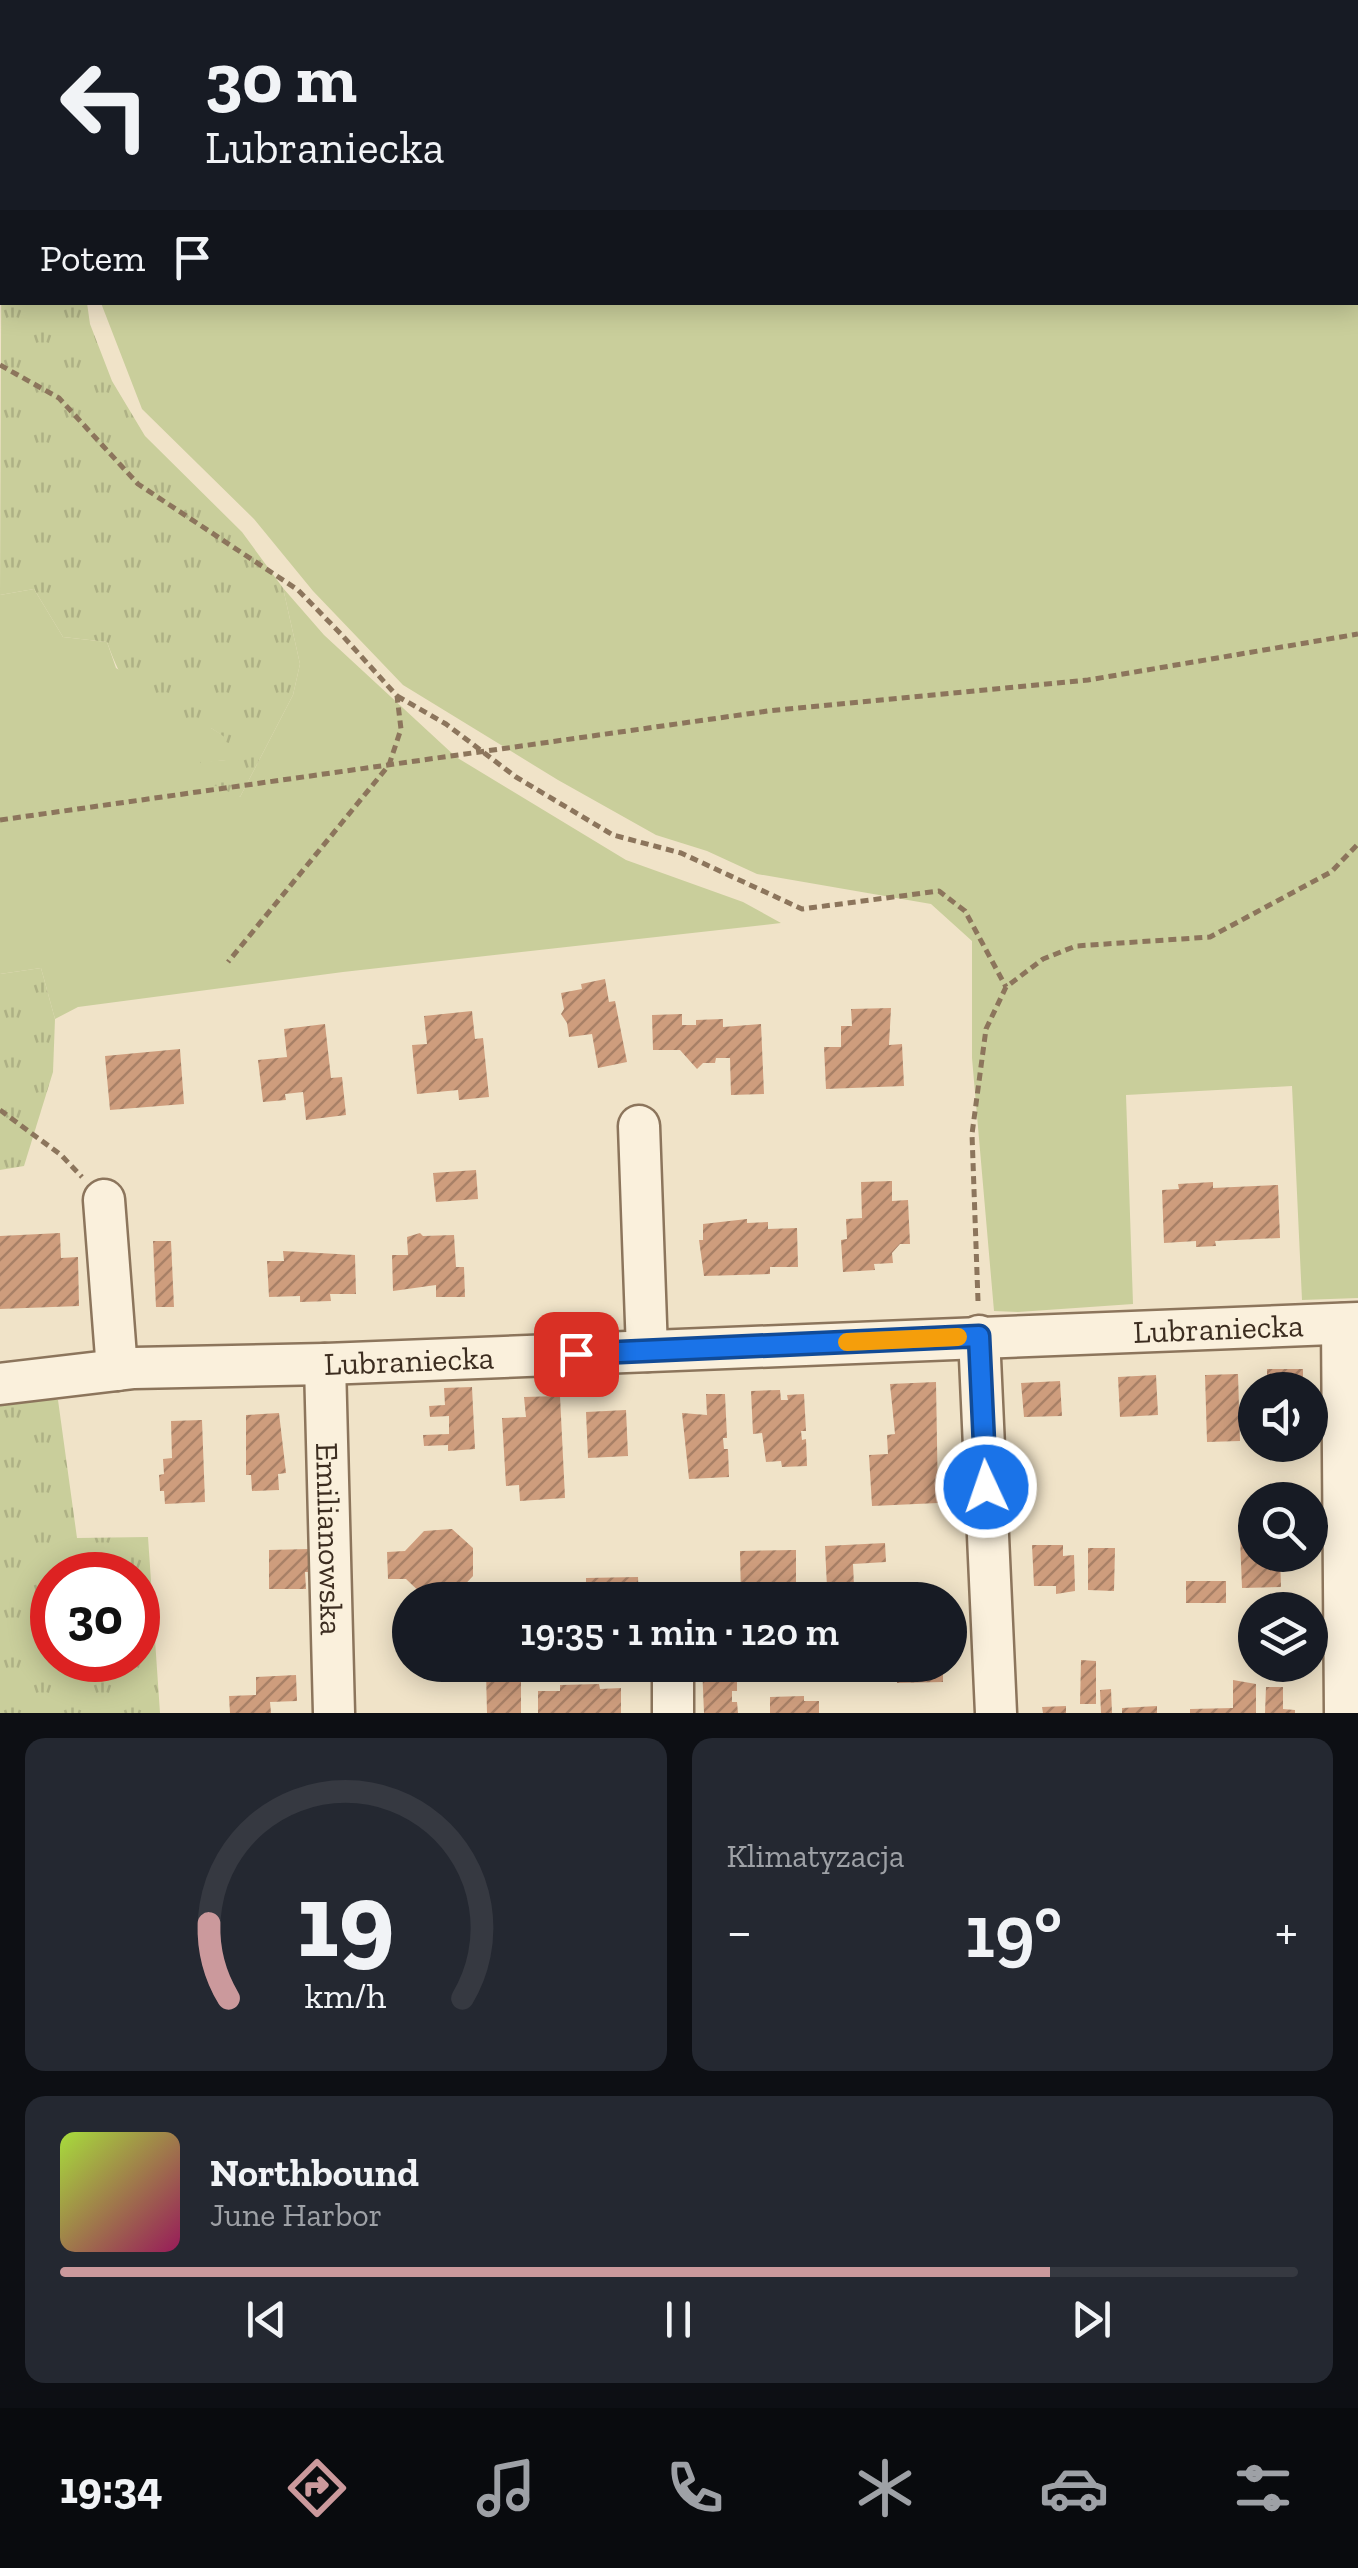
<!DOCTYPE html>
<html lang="pl">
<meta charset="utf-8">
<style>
body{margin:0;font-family:"Zilla Slab",serif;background:#242831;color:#f1f3f6;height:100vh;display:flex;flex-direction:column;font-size:38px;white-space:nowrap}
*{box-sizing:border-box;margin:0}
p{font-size:32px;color:#9ea1a6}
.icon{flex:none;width:55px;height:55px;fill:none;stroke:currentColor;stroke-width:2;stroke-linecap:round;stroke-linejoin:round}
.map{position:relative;height:1713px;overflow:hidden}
.side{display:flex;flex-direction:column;gap:25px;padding:25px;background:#0d0f14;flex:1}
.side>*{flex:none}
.guide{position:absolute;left:0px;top:0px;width:1360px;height:305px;box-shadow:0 5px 25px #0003;background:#171b24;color:#f1f3f6;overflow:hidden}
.fabs{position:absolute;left:1238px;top:1372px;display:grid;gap:20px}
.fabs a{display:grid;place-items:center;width:90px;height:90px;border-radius:50%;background:#171b24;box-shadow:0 5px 25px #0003;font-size:50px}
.speed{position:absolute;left:30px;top:1552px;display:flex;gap:20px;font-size:50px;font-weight:700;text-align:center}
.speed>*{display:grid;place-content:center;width:130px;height:130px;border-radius:50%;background:#171b24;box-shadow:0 5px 25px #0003;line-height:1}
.speed .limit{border:15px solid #d22;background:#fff;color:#111}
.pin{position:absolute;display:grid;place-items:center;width:85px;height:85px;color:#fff;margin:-42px;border-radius:20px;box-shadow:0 5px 15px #0006}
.me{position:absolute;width:110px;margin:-55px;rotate:357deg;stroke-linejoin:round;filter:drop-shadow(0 0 8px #0008)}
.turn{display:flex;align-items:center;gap:35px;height:210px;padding:0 40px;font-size:45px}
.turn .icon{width:130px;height:130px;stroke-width:2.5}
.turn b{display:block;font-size:70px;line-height:85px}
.then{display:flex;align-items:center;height:95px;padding:0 40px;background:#0003;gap:20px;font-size:38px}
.big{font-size:75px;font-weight:600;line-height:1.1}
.side .tile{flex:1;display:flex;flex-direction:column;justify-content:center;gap:15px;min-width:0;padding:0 35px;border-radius:20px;background:#242831}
.side .dial{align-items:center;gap:0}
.dial svg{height:260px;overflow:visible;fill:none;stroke:#363941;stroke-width:7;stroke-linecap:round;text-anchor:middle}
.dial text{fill:#f1f3f6;stroke:none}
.song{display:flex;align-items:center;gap:30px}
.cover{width:120px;height:120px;border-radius:15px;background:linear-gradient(135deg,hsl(80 70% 55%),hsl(330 70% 35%))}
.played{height:10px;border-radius:5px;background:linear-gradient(90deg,#cb999c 80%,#363941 80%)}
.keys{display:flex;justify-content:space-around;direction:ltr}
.heat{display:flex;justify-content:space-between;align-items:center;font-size:55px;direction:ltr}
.side .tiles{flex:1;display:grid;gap:25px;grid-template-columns:1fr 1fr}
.tile:last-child{grid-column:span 2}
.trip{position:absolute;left:392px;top:1582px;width:575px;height:100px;border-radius:50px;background:#171b24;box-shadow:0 5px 25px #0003;font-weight:600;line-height:100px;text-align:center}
.tab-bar{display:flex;height:160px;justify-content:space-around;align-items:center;background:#090b0e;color:#9ea1a6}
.tab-bar .icon{width:70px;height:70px}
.tab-bar .selected{color:#cb999c}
.tab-bar b{font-size:45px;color:#f1f3f6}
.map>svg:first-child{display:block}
.green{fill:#c9ce9b}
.park{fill:url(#park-tufts);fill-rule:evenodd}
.building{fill:url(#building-hatch)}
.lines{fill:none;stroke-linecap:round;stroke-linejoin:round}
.minor-casing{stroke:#8c755c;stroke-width:45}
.path{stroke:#8c755c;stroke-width:5;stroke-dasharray:8 5;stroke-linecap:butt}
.minor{stroke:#faf0dc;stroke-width:40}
.route-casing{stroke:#114b97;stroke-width:25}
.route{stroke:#1a73e8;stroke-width:18}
.slow{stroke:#f59e0b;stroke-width:18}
.labels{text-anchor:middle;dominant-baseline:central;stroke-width:10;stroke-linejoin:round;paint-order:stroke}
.street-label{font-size:32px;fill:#3c2d20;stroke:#f7edd8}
</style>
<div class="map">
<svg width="1358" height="1713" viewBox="0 0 1358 1713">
<defs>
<pattern id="park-tufts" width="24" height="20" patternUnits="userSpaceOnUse" patternTransform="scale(2.5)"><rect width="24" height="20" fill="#c9ce9b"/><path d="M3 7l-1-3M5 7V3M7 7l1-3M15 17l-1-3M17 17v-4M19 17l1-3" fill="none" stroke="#aeb185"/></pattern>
<pattern id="building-hatch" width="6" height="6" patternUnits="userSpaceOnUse" patternTransform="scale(2.5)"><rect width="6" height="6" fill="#ce9d7d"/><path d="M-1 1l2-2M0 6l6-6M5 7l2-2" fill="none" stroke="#a88066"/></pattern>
</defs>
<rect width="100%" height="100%" fill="#f0e3c8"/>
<g class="green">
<path d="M1133,0H1358V1298L1302,1300L1292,1086L1126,1095L1133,1304L1018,1312L994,1311L972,1058V941L931,904L757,874L707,851L656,835L558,780L403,685L313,591L254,519L142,409L101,303L1358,302V2H1127Z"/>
<path d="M283,588L324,635L456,757L626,860L743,902L781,923L343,972L78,1007L55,1019L41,968L0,974V595L34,589L63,637L107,642L116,668L227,738L226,760L201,763L240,797L293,695L300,664Z"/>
</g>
<g class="park">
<path d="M478,0H961L474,2Z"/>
<path d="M2,105V302L87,303L90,324L112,381L145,436L242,532L283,588L300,664L293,695L240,797L214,785L200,762L226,760V738L211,728L172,732C136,701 123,687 107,642L63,637L34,589L0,595Z"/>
<path d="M41,968L55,1019L53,1072L24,1166L0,1170V974Z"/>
<path d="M0,1400H58L77,1538L148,1537L160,1713H0ZM52,1575H138V1660H52Z"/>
</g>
<g class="building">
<path d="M605,979L609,1002L615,1001L627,1062L598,1068L592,1034L569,1037L567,1023L561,1014L564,1009L561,993L582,989L581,984Z"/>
<path d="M891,1008L889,1045L902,1044L904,1086L826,1089L824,1047H841V1026H852L851,1009Z"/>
<path d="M472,1011L475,1039L483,1038L489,1097L459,1100L458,1090L417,1094L412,1045L427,1044L424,1016Z"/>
<path d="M682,1014V1025H696V1020L723,1019V1027L761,1024L764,1094L731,1095L730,1058H716L715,1063H703L697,1069L680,1050H653L652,1015Z"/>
<path d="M325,1024L331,1078L342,1077L346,1115L306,1120L303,1092L285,1094L286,1100L263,1102L258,1060L287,1057L284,1029Z"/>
<path d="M180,1049L184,1104L110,1110L105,1056Z"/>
<path d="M476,1170L478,1199L436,1202L433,1173Z"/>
<path d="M892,1181V1201L908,1200L910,1244H900L892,1253L893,1263L874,1264L875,1270L843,1272L841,1240L847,1239L846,1219L862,1218L861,1182Z"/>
<path d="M1213,1182V1188L1278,1185L1280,1238L1215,1241L1216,1246L1196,1247V1241L1164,1243L1162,1190L1179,1189L1178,1184Z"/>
<path d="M747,1219V1223L768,1222V1229L797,1228L798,1267H770V1274L704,1276L699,1240H703V1224Z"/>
<path d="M60,1233L61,1258L78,1257L79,1306L0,1309V1236Z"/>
<path d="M420,1233L423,1236L454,1235L456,1267H464L465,1297H436V1285L393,1291L392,1255H408L407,1237Z"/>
<path d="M153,1241H171L174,1307H156Z"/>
<path d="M283,1251L355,1255L356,1294H330L331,1301L300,1302V1296L269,1297L267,1261H284Z"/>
<rect x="1267" y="1369" width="36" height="21"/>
<path d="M1238,1374L1240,1441L1207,1442L1205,1375Z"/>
<path d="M1156,1375L1158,1415L1120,1417L1118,1377Z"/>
<path d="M1060,1381L1062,1416L1024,1417L1021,1383Z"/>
<path d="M936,1382L938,1503L872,1506L869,1455L888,1454L887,1435L895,1434L890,1384Z"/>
<path d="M472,1387L475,1449L448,1451V1445L424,1446L423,1435L449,1434V1416L430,1417L429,1406L445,1405L444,1388Z"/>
<path d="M780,1390L781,1400H788L787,1395L804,1394L806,1431H801L802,1440L806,1439L807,1466L782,1467L781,1461L766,1462L762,1433L753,1434L751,1391Z"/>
<path d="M706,1394H725L727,1438H723L724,1449H728L729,1477L689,1479L682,1413L707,1415Z"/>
<path d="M560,1396L565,1498L520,1501L519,1485L506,1486L502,1418L526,1417L524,1397Z"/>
<path d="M626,1410L628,1456L588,1458L586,1412Z"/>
<path d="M279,1413L286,1473L278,1474L279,1490L252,1491L251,1475H246V1415Z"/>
<path d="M202,1420L205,1502L165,1504L164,1491H160L159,1475L164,1474L163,1459L172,1458L171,1421Z"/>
<path d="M452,1529L473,1548V1576L454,1596L426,1598L406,1579H388L387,1552L405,1551L424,1531Z"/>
<path d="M1240,1537H1255V1555H1280L1281,1587L1242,1588Z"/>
<path d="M885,1543L886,1562L853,1564L854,1586L827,1587L825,1546Z"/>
<path d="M1032,1545H1063V1556L1074,1555L1075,1591L1056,1594V1586H1034Z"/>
<path d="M1088,1548H1115L1114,1591L1088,1590Z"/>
<path d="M310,1549V1572H305L306,1589H269V1550Z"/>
<path d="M796,1550V1596L741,1597L740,1551Z"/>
<path d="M638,1577L639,1600H586V1578Z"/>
<rect x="1186" y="1581" width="40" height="22"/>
<path d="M1081,1660L1096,1661V1704H1080Z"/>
<path d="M528,1665H600V1671L528,1672Z"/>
<path d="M702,1665H726V1671H737V1691H732V1702H737L738,1713H704Z"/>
<path d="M896,1665H943V1682L897,1683Z"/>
<path d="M486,1671H521V1713H487Z"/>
<path d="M296,1675L297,1701L270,1702L271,1713H230L229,1696L256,1695V1677Z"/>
<path d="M1233,1680L1256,1684V1713H1190V1709L1233,1708Z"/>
<path d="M599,1684L600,1689L621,1688V1713H538V1691H560V1685Z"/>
<path d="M1266,1687H1283V1709L1295,1710V1713H1265Z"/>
<path d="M1111,1689L1112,1713H1101L1100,1690Z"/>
<path d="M804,1696V1701H819V1713H770V1697Z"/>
<path d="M1066,1706V1713H1043L1042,1707Z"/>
<path d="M1157,1706V1713H1122V1708Z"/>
</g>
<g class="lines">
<defs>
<g id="minor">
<path d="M212,0V2"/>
<path d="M304,2L315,0"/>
<path d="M0,39L2,52"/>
<path d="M639,1126L647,1351"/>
<path d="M104,1200L117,1370"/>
<path d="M1342,1324L1345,1713"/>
<path d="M979,1336L996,1713"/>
<path id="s1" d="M325,1364L334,1713"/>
<path id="s2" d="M0,1384L134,1368L325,1364L1358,1323"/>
<path d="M673,1665V1713"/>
</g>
</defs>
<use href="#minor" class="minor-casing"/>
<g class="path">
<path d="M467,2L471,0"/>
<path d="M0,102L2,101"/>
<path d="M0,365L59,398L138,484L298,590L341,634L397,696L401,729L389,765L228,962"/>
<path d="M397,696L446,724L516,777L613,835L681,853L802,909L939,891L965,911L1006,987"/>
<path d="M0,820L768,711L1088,680L1358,634"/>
<path d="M0,1110L61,1155L82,1177"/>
<path d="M978,1301L972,1134L986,1029L1006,987L1043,959L1076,946L1210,937L1331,872L1358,844"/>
</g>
<use href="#minor" class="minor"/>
</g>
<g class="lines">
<defs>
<path id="route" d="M576,1354L979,1336L986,1487"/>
</defs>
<use href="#route" class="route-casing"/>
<use href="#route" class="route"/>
<path class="slow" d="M847,1342L958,1337"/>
</g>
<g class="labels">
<g class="street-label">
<text stroke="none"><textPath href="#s2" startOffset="1220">Lubraniecka</textPath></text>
<text stroke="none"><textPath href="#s2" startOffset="410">Lubraniecka</textPath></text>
<text stroke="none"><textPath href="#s1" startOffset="175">Emilianowska</textPath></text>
</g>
</g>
</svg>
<div class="fabs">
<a><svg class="icon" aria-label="sound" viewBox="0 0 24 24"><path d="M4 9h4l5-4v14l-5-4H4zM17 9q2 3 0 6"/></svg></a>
<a><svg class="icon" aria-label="search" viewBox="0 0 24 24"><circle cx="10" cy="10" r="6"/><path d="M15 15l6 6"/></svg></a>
<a><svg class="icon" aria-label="layers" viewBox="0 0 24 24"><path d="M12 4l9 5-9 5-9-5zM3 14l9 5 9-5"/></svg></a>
</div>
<div class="speed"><div class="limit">30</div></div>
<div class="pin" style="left:576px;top:1354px;background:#d93025"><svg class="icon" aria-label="arrive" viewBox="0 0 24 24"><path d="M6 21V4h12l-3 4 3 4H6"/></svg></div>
<svg class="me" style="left:986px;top:1487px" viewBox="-20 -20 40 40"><circle r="17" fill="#1a73e8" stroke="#fff" stroke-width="3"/><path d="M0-11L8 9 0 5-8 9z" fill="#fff"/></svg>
<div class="trip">19:35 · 1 min · 120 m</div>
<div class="guide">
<div class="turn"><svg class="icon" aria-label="left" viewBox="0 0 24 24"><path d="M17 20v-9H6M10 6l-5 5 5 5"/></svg><div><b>30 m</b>Lubraniecka</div></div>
<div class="then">Potem<svg class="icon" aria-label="arrive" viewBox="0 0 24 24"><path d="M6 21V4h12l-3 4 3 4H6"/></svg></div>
</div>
</div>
<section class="side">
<div class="tiles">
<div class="tile dial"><svg viewBox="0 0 100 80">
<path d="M14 69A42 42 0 1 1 86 69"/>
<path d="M14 69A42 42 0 0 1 8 46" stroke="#cb999c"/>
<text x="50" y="56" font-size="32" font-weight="700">19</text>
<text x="50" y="72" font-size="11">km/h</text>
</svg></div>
<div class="tile"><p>Klimatyzacja</p>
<div class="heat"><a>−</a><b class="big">19°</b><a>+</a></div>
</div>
<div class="tile">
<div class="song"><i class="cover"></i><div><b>Northbound</b><p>June Harbor</p></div></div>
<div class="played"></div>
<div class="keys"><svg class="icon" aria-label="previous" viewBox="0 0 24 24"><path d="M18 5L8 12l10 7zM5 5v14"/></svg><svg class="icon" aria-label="pause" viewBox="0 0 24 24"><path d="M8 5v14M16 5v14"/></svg><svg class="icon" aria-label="next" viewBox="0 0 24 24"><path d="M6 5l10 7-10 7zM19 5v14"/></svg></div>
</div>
</div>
</section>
<nav class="tab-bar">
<b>19:34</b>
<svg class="icon selected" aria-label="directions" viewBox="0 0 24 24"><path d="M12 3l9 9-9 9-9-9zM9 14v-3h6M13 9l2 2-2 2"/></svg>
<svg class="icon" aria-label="music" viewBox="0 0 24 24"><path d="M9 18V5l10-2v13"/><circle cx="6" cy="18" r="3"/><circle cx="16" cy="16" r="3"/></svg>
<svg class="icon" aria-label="phone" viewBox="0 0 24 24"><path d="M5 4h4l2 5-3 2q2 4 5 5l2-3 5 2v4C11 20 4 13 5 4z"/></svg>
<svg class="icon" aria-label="climate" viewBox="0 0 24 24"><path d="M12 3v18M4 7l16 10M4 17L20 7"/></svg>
<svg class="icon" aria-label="car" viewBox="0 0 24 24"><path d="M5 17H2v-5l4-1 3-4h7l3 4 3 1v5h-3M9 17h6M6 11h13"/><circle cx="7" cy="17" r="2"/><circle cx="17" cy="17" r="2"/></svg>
<svg class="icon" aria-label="filters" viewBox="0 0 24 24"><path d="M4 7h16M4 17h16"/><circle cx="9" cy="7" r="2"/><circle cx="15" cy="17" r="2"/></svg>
</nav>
